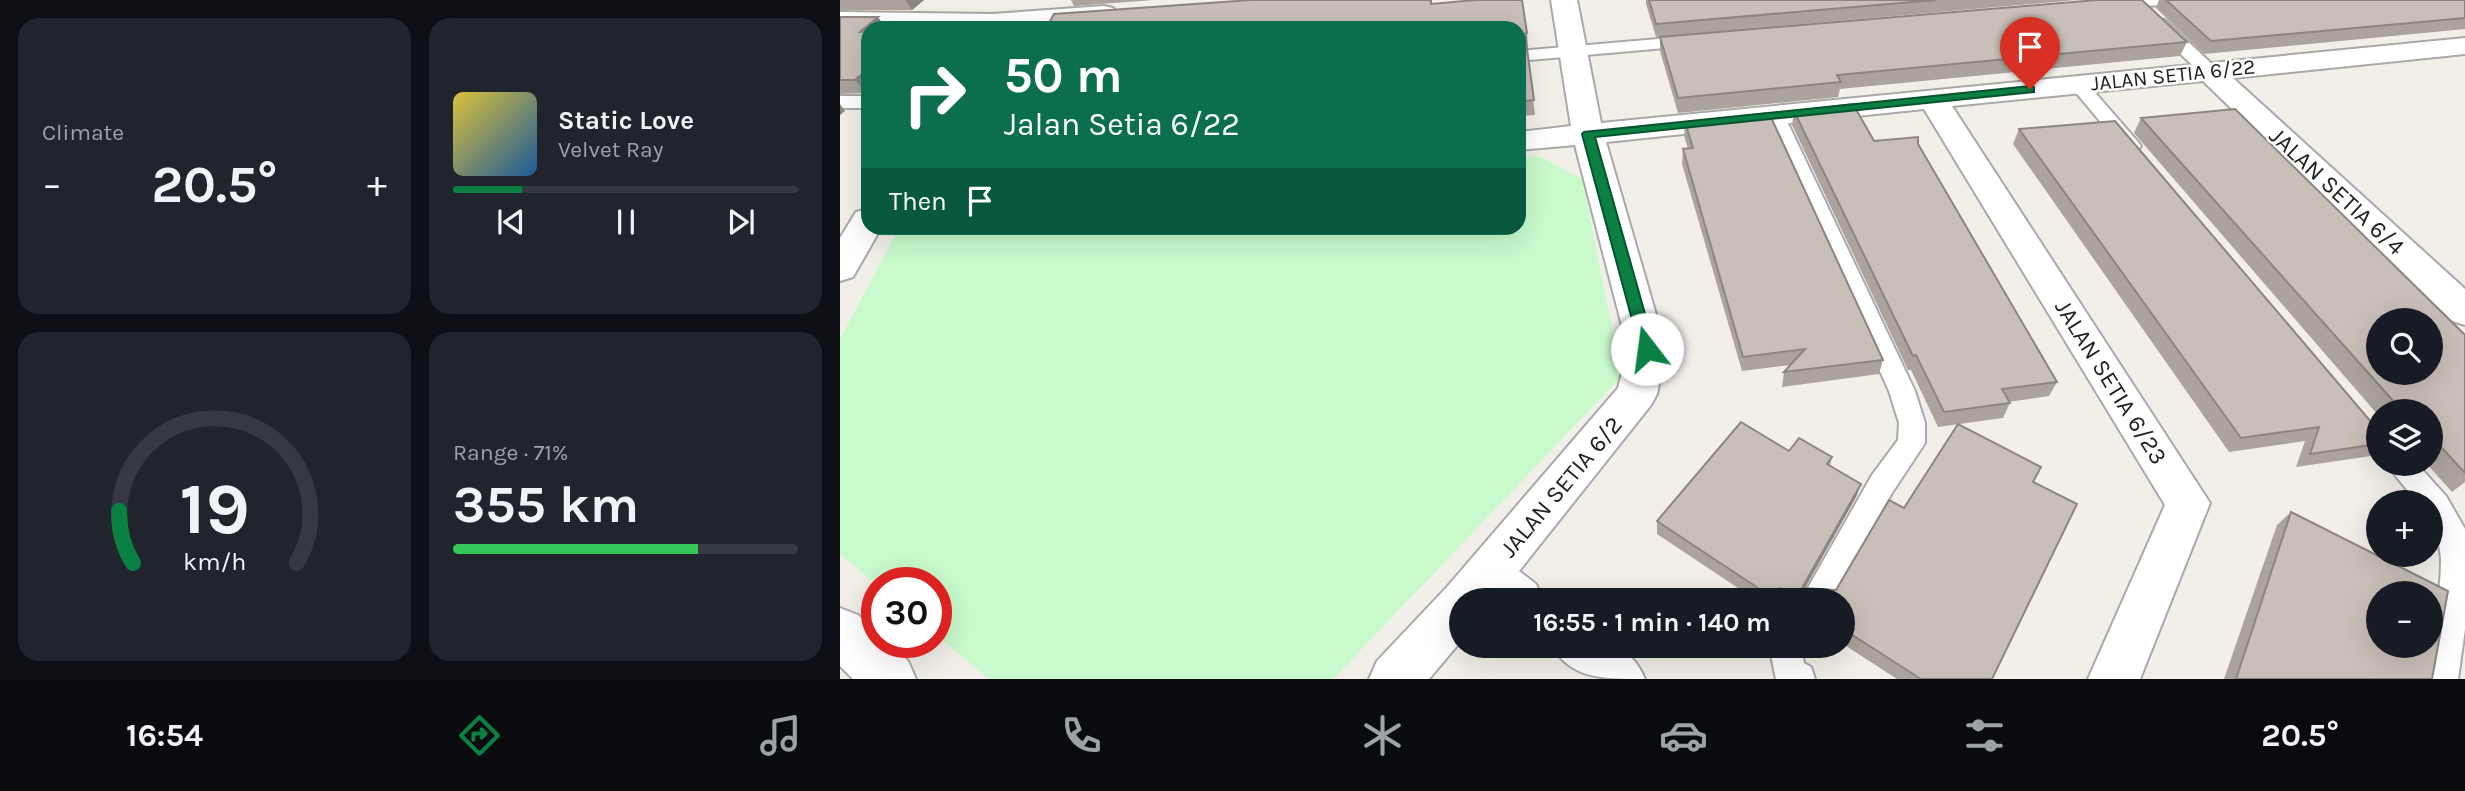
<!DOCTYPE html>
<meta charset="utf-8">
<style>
body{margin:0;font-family:Karla,sans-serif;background:#20242c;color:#f1f3f6;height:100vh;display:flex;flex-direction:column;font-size:26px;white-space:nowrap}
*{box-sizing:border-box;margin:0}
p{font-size:23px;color:#9ea1a6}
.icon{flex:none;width:38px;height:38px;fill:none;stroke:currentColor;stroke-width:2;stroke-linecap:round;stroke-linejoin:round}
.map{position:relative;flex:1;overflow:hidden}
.drawer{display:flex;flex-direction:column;gap:18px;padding:18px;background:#0d0f14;width:840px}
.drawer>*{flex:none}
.guide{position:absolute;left:21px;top:21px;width:665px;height:214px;border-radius:21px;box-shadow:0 7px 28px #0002;background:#0b6e4f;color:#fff;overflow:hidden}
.tools{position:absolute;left:1526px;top:308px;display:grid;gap:14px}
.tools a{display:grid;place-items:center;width:77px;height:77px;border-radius:50%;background:#171b24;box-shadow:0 7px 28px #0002;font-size:35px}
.speed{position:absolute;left:21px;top:567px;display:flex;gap:14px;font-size:35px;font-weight:700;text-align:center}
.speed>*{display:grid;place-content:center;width:91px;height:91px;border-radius:50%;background:#171b24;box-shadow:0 7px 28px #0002;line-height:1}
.speed .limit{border:10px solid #d22;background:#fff;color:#111}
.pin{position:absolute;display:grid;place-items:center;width:60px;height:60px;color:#fff;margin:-72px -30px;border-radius:50% 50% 50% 0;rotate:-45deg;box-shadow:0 0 7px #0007}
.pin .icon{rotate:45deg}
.me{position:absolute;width:77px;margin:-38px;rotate:345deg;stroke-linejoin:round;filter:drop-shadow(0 0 5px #0008)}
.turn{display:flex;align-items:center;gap:24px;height:147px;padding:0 28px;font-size:32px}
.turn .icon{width:91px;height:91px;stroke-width:2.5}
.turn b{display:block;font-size:49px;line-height:60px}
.then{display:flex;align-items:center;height:66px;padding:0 28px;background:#0003;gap:14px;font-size:26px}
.big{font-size:52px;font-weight:700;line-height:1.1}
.drawer .card{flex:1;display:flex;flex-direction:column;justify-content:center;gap:10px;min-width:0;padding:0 24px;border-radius:21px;background:#20242c}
.drawer .dial{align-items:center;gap:0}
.dial svg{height:182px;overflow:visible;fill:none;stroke:#363941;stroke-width:7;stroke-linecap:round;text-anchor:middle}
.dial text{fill:#f1f3f6;stroke:none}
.song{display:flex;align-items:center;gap:21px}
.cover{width:84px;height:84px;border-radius:10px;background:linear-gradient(135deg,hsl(50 70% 55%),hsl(210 70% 35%))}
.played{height:7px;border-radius:4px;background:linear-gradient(90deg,#0b8043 20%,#363941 20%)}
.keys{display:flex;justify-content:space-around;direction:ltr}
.heat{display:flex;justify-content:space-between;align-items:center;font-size:38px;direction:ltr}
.charge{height:10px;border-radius:5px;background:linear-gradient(90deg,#34c759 71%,#363941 0)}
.drawer .tiles{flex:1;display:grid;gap:18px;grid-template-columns:repeat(2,1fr)}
.trip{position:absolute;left:609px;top:588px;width:406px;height:70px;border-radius:35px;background:#171b24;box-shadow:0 7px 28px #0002;font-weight:700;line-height:70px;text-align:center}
.menu{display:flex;height:112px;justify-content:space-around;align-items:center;background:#090b0e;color:#9ea1a6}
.menu .icon{width:49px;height:49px}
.menu .current{color:#0b8043}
.menu b{font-size:32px;color:#f1f3f6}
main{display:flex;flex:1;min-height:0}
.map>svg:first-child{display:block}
.park{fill:#c8facc}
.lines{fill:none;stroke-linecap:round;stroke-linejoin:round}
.service-casing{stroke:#a9a9a9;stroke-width:4}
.minor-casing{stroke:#a9a9a9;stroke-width:4}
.service{fill:#fff;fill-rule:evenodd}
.minor{fill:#fff;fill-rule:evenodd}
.wall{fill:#aba49e}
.shaded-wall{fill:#8b8681}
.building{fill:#c7bfb8;stroke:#8b8681;stroke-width:2;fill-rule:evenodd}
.route{fill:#0b8043;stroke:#07532c;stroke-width:2}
.labels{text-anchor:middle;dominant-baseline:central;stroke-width:5;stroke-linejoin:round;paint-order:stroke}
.far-street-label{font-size:21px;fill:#222;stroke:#fff}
.street-label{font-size:24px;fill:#222;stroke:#fff}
</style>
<main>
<section class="drawer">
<div class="tiles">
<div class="card"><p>Climate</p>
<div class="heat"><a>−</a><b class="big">20.5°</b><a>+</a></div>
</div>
<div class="card">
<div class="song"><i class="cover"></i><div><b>Static Love</b><p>Velvet Ray</p></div></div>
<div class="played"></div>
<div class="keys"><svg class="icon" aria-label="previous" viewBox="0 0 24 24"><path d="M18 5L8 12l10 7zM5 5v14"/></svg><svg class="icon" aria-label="pause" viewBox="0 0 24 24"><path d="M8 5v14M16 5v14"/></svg><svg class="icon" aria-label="next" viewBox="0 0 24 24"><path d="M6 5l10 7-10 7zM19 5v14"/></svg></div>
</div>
<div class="card dial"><svg viewBox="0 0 100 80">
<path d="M14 69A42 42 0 1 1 86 69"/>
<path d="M14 69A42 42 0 0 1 8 46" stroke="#0b8043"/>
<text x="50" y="56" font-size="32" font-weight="700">19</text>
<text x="50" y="72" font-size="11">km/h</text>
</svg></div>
<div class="card"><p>Range · 71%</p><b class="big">355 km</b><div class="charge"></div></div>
</div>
</section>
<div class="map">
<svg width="1625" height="679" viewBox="0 0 1625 679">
<rect width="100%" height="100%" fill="#f2efe9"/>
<path class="park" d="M698,156L742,179L782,376L493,679H149L96,635V583H37V585L0,554V339L59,228H679V158Z"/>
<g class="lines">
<defs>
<g id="service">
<path d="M1272,0H1331L1323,5L1266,8L1264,5Z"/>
<path d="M1319,19L1325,20L1376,68L1379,72L1376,76H1364L1313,28L1311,24Z"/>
<path d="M853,36L859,37L862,41L859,45L679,61V51Z"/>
<path d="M1239,79L1245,81L1298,142L1301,146L1298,150H1284L1233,89L1230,85Z"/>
<rect x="0" y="96" width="28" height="12"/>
<path d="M934,109L944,115L1075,391L1085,423V443L1052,493L992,600H961L1032,475L1058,440L1059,423L1049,391L924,115Z"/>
<path d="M1546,464H1577L1606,496L1625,529V629L1618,679H1586C1591,640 1601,600 1601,560C1600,539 1591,523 1591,502H1577Z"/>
<path d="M929,646H961L964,663L971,667L975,679H936Z"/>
</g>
<g id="minor">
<path d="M711,0H737L761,123L1625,38V54L1393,78L1625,289V325L1612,321L1363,81L1112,106L1370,503L1300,679H1248L1325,505L1084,109L766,142L826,349L817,394L811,405L679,571L696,584L703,600H621V641L589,679H529L537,661L607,587L778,388L788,349L735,145L679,150V132L731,126Z"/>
<path d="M264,6L273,8L277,14L273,20L179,28H0V12L152,14Z"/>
<path d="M28,209V228H41L13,277L0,281V238L16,212Z"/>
<path d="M0,608L18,615L37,632V642H48L68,661L76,679H13L0,666Z"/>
<path d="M712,646C753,644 787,635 805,679C763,679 731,679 712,646Z"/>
</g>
</defs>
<use href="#service" class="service-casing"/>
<use href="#minor" class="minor-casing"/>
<use href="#service" class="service"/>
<use href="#minor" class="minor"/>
</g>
<g class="wall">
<path d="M0,0H84L72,10H0Z"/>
<path d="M231,0H314L234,6Z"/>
<path d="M806,0H1236L816,37L806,4Z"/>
<path d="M1319,0H1625V29L1364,54L1316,8Z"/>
<path d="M0,17L26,93L0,94Z"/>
<path d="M820,37L1347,42L1340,56L1000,89L998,97L838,113L820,51Z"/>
<path d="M679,49H687L695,115L679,116Z"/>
<path d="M954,111L1034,141L1078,144L1217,382L1209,396L1169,402L1170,403L1163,418L1098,427L1071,370H1068L952,125Z"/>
<path d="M1301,118L1625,335V482L1612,492L1587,464H1591V411H1538V415L1294,133Z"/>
<path d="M845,122L1043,360L1039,374L942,387L944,372L951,365L902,371L842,164L843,149H848L844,136Z"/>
<path d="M1179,129L1538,444V455L1456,467L1465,441L1389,452L1173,144Z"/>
<path d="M992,457L990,466L1021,484L1016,497L965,588L996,590L1064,508L1193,482L1152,679H1057L1003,644V600H916L817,534V521Z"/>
<path d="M1451,512L1592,679H1384L1437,525Z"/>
</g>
<g class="shaded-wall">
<path d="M65,0H84L72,10Z"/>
<path d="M38,17L46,28H28V42L20,32Z"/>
<path d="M687,33L688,48L679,49V35Z"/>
<path d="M28,69V92L26,93L15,80Z"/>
<path d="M0,104L5,111L0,115Z"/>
<path d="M1021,484L1016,497L958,600L962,588Z"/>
<path d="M940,588L937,600H932L933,598Z"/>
</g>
<g class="building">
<path d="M411,0H591V4L636,0H682L687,33L679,35V28H206L214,14Z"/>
<path d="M809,0H1096L816,24Z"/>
<path d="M1257,0H1302L1347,42L997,75L1001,82L838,98L820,37Z"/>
<path d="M1326,0H1625V18L1371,41Z"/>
<path d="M0,17H38L20,32H28V69L15,80H0Z"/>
<path d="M679,49H687L694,100L679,102Z"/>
<path d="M1013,104L1034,141L1078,137V144L1217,382L1162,389L1170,403L1104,412L1076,355L1073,356L954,111Z"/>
<path d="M1395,109L1625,335V473L1591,436V411H1555V403L1301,118ZM1538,320H1591V373H1538Z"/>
<path d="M929,113L1043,360L944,372L965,349L903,357L843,149L853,148L845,122Z"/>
<path d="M1275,121L1538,430V444L1470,454L1479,427L1401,438L1179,129Z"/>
<path d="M901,422L949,451L959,438L992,457L987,464L1021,484L962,588L996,590L1049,500L1064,508L1118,424L1201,467L1193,482L1237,504L1152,679H1081L1003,629V600H959L940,588L933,598L817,521Z"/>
<path d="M1451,512L1608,591L1592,679H1396ZM1538,593H1591V646H1538Z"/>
</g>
<path class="route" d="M1190,86L1194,87V92L755,137L815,349L807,355L801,353L742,134L744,132Z"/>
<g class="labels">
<g class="far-street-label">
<text transform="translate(1333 75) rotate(-6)">JALAN SETIA 6/22</text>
</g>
<g class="street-label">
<text transform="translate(1497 191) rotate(43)">JALAN SETIA 6/4</text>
<text transform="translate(1271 382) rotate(58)">JALAN SETIA 6/23</text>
<text transform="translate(721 487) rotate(-50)">JALAN SETIA 6/2</text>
</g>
</g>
</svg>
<div class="tools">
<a><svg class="icon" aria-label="search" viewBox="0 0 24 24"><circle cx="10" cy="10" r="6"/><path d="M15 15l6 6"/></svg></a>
<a><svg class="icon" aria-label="layers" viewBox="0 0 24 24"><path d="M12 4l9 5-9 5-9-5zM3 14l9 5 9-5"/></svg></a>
<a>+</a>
<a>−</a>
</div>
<div class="speed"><div class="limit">30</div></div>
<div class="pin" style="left:1190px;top:89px;background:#d93025"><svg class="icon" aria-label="arrive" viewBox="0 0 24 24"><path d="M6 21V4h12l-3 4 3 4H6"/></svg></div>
<svg class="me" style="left:807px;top:349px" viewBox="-20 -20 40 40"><circle r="19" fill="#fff"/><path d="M0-13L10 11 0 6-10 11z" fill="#0b8043"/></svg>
<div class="trip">16:55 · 1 min · 140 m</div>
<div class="guide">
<div class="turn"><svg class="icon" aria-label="right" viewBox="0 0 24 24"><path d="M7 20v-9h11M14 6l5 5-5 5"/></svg><div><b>50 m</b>Jalan Setia 6/22</div></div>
<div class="then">Then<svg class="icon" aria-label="arrive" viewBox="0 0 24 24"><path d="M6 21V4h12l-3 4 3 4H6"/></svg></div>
</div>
</div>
</main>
<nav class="menu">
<b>16:54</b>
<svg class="icon current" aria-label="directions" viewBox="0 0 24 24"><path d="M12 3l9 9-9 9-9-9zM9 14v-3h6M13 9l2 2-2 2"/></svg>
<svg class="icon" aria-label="music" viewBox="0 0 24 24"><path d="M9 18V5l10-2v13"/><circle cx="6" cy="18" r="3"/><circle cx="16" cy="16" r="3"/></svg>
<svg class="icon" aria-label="phone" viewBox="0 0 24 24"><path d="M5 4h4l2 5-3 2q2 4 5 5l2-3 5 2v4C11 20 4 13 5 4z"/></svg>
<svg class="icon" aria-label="climate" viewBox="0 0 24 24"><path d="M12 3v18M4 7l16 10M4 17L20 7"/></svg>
<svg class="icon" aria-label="car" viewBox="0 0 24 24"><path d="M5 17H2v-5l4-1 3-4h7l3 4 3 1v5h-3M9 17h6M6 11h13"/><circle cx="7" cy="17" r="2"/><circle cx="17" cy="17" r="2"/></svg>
<svg class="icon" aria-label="filters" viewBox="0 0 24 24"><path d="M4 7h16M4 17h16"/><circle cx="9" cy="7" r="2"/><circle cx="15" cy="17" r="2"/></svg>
<b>20.5°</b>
</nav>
